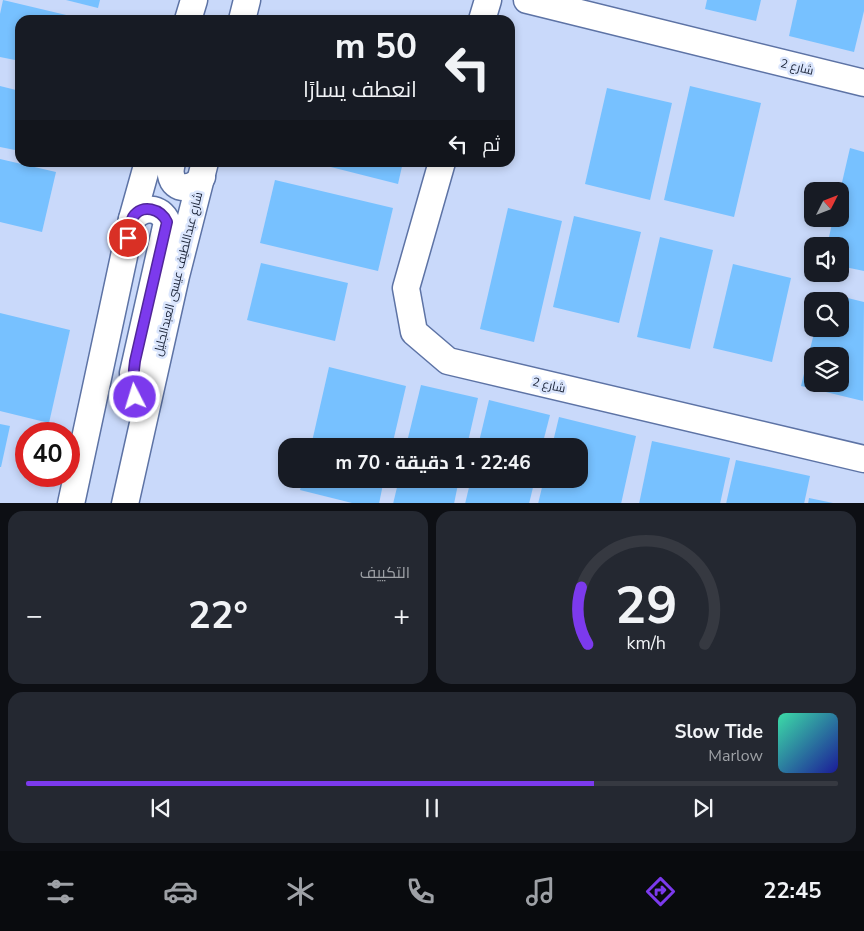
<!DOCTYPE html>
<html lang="ar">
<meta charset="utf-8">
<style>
body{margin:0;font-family:"Nunito Sans",Cairo,sans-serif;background:#242831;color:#f1f3f6;direction:rtl;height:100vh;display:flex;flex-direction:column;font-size:19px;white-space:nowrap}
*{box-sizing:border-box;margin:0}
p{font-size:16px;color:#9ea1a6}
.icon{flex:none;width:28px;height:28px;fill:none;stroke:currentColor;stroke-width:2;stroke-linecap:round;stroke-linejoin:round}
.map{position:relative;height:503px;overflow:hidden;direction:ltr}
.side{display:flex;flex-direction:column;gap:8px;padding:8px;background:#0d0f14;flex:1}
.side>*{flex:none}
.hud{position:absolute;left:15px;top:15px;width:500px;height:152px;border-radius:15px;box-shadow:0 2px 8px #0003;direction:rtl;background:#171b24;color:#f1f3f6;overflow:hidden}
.needle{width:32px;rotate:48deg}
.controls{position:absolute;left:804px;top:182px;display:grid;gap:10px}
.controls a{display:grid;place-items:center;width:45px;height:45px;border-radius:10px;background:#171b24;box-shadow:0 2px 8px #0003;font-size:25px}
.speed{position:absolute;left:15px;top:422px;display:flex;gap:10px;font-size:25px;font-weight:700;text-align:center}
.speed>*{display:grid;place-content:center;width:65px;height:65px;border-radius:50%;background:#171b24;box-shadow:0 2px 8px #0003;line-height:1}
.speed .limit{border:8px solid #d22;background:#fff;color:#111}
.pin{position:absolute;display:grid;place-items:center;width:42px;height:42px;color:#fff;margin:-21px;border:2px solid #fff;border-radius:50%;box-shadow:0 1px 5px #0007}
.me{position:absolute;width:55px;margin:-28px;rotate:355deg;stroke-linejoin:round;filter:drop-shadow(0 0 4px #0008)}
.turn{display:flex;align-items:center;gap:18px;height:105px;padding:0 15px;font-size:22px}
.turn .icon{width:65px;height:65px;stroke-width:2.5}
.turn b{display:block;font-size:35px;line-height:42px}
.then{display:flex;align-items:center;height:48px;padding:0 15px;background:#0003;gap:10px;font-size:19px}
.big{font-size:38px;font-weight:700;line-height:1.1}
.side .card{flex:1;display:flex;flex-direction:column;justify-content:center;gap:8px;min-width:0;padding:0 18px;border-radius:15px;background:#242831}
.side .dial{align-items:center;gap:0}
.dial svg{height:130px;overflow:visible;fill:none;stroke:#363941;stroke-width:7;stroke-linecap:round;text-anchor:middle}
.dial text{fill:#f1f3f6;stroke:none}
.song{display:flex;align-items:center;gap:15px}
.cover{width:60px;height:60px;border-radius:8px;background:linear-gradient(135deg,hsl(160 70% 55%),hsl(240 70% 35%))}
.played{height:5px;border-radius:2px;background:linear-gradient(90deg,#7c3aed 70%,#363941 70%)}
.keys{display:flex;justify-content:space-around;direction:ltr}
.heat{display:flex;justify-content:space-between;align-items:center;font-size:28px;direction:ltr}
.side .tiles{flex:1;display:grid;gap:8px;grid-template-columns:1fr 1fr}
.card:last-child{grid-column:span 2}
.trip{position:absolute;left:278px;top:438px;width:310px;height:50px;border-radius:15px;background:#171b24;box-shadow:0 2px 8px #0003;font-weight:700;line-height:50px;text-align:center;direction:rtl}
.menu{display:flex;height:80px;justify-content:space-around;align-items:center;background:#090b0e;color:#9ea1a6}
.menu .icon{width:35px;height:35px}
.menu .active{color:#7c3aed}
.menu b{font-size:22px;color:#f1f3f6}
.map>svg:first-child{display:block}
.building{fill:#77c1ff;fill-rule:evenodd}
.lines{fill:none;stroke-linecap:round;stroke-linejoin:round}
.minor-casing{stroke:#5d73a5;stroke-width:29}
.minor{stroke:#fff;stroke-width:26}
.route-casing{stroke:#51269a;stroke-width:12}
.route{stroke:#7c3aed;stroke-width:9}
.labels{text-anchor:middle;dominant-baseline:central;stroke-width:5;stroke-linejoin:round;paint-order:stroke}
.street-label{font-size:12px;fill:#161f33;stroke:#dbe6fd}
</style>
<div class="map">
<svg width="864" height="504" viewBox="0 0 864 504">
<rect width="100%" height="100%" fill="#c9d9fa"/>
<g class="building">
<path d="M3,0L83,19V20H20V61L0,57V14Z"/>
<path d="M66,0H100L98,8Z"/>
<path d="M707,0H761L756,21L705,9Z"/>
<path d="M797,0H864V11L854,52L789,36Z"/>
<path d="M0,86L20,91V151L0,147Z"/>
<path d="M690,86L761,103L734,217L664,200Z"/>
<path d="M607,88L672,103L650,200L585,184Z"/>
<path d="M850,148L864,152V271L840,266V246H827L833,219H840V191Z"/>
<path d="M0,159L56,172L42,232L0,222Z"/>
<path d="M311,162H403L398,184Z"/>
<path d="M275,180L393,208L378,271L260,243Z"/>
<path d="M508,208L562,221L534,342L480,329Z"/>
<path d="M574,216L641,232L619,323L553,307Z"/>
<path d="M660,237L713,250L690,349L637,337Z"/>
<path d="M261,263L348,283L335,341L247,320Z"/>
<path d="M733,264L791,278L772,362L713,348Z"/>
<path d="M823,292L864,302L863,401L801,386L815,329H840V301H821ZM812,356H840V384H812Z"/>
<path d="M0,313L70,330L49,423L0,411Z"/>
<path d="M329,367L406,386L392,446H311Z"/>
<path d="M421,385L478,398L467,446H406Z"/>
<path d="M489,400L550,415L542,446H478Z"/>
<path d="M559,417L636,436L621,504H538L544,479H579V446H552Z"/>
<path d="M0,424L10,426L1,467H0Z"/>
<path d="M652,441L730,458L720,504H639Z"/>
<path d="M736,460L810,476L804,504H726Z"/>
<path d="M303,479H384L379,504H356L300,490Z"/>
<path d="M399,479H459L454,504H393Z"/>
<path d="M471,479H535L529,504H465Z"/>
<path d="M809,498L833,503V504H808Z"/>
</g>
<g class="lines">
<defs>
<g id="minor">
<path d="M527,0L864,83"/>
<path d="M188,20L194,0"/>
<path d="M242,20L247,0"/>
<path d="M482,20L488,0"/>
<path d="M172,162C171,167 170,171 171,175C174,192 194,190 202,177"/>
<path d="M442,162L406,288L414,332L448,361L864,459"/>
<path d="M132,219C143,206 160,206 167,222L133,373C133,389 136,402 144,416"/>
<path d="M71,504L132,219L148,162"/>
<path d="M125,504L176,276L205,162"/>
</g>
</defs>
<use href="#minor" class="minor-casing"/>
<use href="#minor" class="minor"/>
</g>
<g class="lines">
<defs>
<path id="route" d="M128,238C130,231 130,223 133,217C142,203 161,209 167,222L135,361C133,374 133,384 135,397"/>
</defs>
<use href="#route" class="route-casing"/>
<use href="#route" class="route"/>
</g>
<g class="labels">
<g class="street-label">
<text transform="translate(797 67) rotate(14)">شارع 2</text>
<text transform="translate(178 274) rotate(-76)">شارع عبداللطيف عيسى العبدالجليل</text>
<text transform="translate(549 385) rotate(13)">شارع 2</text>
</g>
</g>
</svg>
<div class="controls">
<a><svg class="needle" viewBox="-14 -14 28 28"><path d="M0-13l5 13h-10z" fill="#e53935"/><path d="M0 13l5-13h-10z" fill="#9ea1a6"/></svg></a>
<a><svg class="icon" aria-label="sound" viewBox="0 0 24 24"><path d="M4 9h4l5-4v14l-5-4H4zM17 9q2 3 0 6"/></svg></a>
<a><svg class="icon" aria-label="search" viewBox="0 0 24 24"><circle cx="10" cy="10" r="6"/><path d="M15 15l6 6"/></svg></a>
<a><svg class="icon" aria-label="layers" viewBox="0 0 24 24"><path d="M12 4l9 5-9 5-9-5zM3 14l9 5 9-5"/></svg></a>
</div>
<div class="speed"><div class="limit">40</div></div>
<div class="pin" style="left:128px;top:238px;background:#d93025"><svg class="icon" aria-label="arrive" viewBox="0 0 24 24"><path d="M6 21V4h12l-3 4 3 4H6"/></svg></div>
<svg class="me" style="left:135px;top:397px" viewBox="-20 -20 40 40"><circle r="17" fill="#7c3aed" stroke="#fff" stroke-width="3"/><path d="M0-11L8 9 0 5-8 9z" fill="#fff"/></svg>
<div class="trip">22:46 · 1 دقيقة · 70 m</div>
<div class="hud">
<div class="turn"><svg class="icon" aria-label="left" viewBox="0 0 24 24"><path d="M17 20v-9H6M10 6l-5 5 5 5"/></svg><div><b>50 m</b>انعطف يسارًا</div></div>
<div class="then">ثم<svg class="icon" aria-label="left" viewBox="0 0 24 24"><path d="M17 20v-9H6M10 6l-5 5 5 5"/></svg></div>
</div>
</div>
<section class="side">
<div class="tiles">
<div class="card dial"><svg viewBox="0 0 100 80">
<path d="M14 69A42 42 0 1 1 86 69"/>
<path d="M14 69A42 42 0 0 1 10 34" stroke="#7c3aed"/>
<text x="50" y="56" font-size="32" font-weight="700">29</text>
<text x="50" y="72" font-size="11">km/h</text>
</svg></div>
<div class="card"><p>التكييف</p>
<div class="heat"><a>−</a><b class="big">22°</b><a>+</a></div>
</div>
<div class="card">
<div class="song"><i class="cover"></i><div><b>Slow Tide</b><p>Marlow</p></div></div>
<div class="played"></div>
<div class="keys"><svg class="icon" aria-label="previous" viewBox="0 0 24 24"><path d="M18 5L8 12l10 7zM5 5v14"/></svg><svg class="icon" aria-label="pause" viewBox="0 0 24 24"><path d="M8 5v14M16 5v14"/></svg><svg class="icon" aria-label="next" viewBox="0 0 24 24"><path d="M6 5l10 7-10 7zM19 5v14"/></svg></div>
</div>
</div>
</section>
<nav class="menu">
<b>22:45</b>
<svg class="icon active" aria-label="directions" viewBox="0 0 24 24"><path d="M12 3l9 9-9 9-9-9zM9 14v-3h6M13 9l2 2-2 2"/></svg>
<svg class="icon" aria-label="music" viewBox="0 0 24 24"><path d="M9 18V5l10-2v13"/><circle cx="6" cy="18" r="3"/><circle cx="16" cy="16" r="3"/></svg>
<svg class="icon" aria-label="phone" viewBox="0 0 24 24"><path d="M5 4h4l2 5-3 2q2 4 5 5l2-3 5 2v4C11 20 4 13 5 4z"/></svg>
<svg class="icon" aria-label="climate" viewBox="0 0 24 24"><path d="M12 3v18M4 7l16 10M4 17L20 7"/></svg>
<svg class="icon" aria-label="car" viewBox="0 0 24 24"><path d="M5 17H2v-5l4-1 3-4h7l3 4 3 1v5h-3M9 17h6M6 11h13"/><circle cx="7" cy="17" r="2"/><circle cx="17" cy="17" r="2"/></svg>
<svg class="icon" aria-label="filters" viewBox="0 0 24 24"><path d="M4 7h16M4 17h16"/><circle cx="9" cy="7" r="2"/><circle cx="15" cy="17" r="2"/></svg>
</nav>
